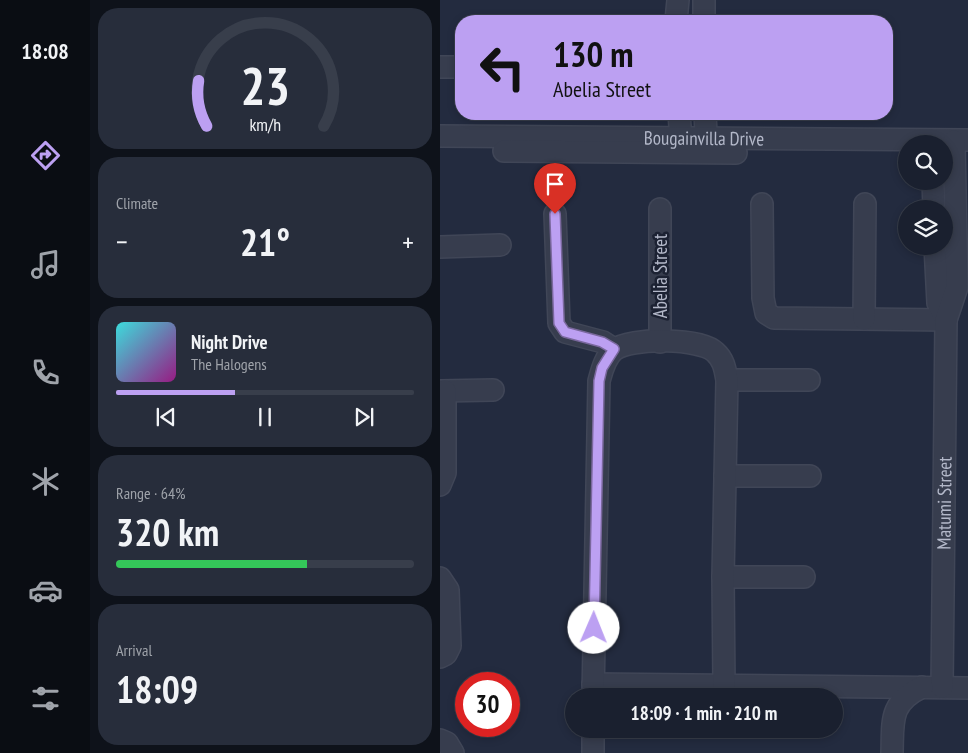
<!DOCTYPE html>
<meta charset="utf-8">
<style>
body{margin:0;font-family:"PT Sans Narrow",sans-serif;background:#272d3b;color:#f1f3f6;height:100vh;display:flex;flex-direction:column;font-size:19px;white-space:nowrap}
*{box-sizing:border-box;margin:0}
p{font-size:16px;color:#9fa3aa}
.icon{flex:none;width:28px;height:28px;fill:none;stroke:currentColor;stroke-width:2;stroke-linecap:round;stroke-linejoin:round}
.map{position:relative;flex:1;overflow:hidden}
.panel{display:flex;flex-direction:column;gap:8px;padding:8px;background:#0e121a;width:350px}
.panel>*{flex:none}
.top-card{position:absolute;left:15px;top:15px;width:438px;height:105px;border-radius:20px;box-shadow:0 2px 8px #0003,0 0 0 1px #383e4b;background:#bca0f2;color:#111;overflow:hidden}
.fabs{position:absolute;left:458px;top:135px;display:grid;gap:10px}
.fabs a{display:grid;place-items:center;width:55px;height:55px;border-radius:50%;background:#1a202f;box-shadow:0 2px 8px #0003,0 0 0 1px #383e4b;font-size:25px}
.speed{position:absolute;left:15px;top:672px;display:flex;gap:10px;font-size:25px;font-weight:700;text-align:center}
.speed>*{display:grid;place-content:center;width:65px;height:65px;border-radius:50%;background:#1a202f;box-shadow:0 2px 8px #0003,0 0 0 1px #383e4b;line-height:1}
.speed .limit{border:8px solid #d22;background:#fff;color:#111}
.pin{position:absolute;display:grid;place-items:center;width:42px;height:42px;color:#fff;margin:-51px -21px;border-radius:50% 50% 50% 0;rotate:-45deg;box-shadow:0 0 5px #0007}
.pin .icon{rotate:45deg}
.me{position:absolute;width:55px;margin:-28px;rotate:1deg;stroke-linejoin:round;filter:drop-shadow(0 0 4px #0008)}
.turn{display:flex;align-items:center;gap:18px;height:105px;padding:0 15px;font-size:22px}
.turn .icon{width:65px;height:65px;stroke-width:2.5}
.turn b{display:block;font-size:35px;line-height:42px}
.big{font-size:38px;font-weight:700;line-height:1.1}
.panel .card{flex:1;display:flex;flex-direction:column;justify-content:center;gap:8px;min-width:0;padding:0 18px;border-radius:20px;background:#272d3b}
.panel .dial{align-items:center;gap:0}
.dial svg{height:130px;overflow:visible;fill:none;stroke:#383e4b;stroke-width:7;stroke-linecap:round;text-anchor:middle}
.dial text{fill:#f1f3f6;stroke:none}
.song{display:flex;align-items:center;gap:15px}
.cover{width:60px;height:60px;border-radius:8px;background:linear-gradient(135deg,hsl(180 70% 55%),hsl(310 70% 35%))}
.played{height:5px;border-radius:2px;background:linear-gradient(90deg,#bca0f2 40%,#383e4b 40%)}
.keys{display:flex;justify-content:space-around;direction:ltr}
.heat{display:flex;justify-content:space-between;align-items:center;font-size:28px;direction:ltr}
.charge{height:8px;border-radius:4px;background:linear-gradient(90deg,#34c759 64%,#383e4b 0)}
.trip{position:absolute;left:125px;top:688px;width:278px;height:50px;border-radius:25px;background:#1a202f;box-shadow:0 2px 8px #0003,0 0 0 1px #383e4b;font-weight:700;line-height:50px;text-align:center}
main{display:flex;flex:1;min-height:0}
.menu{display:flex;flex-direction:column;width:90px;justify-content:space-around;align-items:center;background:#0a0d13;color:#9fa3aa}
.menu .icon{width:35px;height:35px}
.menu .current{color:#bca0f2}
.menu b{font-size:22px;color:#f1f3f6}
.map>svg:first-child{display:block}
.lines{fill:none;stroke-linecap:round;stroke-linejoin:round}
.minor-casing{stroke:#404657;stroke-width:24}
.minor{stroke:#373d4e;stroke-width:21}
.route-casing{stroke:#7a689d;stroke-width:12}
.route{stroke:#bca0f2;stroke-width:9}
.labels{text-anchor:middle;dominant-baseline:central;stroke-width:5;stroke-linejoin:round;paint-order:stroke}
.street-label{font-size:19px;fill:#b3b8c9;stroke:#1c2233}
</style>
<main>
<nav class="menu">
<b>18:08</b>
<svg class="icon current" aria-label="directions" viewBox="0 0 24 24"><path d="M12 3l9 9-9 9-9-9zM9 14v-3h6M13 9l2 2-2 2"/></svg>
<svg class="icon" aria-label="music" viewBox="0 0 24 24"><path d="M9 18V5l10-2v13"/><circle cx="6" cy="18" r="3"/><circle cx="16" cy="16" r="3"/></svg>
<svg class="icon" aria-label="phone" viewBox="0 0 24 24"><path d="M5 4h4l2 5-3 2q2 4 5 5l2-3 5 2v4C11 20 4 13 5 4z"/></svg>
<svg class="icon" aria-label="climate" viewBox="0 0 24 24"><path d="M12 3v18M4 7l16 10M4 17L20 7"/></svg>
<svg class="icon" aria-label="car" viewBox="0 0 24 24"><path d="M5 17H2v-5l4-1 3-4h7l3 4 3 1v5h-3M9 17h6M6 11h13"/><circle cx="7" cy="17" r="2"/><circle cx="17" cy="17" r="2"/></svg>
<svg class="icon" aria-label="filters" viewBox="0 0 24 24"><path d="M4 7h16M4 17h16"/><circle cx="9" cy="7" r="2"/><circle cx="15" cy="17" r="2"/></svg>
</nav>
<section class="panel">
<div class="card dial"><svg viewBox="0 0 100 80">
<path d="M14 69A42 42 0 1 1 86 69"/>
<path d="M14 69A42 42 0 0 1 9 41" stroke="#bca0f2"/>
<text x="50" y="56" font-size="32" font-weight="700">23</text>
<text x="50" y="72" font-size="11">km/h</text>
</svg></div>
<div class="card"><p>Climate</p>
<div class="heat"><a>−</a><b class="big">21°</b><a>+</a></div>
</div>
<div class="card">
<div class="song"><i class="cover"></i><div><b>Night Drive</b><p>The Halogens</p></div></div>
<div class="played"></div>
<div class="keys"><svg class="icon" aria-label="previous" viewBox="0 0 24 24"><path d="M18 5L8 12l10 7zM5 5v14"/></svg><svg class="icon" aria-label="pause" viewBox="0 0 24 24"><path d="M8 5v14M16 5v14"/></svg><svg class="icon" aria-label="next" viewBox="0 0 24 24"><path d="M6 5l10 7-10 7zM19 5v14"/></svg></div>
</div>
<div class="card"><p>Range · 64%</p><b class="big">320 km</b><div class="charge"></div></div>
<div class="card"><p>Arrival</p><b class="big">18:09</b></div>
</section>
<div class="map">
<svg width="528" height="753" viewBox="0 0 528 753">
<rect width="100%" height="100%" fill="#232b3f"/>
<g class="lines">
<defs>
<g id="minor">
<path d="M264,0V21"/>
<path d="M236,21L238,0"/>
<path d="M0,67H21"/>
<path d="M239,114L242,151"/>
<path d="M265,114L267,151"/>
<path id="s1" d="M0,136L527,140"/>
<path d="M64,151L296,153"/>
<path d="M493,181L494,209"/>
<path d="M322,204L323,298L326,313L334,318L506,320"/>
<path d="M115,214L119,323L125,332L163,342L174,349"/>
<path d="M495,246L498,303L506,320"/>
<path d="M0,247L60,245"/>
<path d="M424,319L425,204"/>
<path d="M220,342V209"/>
<path d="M287,380H369"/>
<path d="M0,391L53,390"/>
<path d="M285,476H370"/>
<path d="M0,485L5,473V391"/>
<path d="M283,577H364"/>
<path d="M0,578L8,590L10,646L6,654L0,657"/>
<path d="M153,684L528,688"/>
<path id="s2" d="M502,687L506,320L517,287L514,141"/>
<path d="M153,696L159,381C162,370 165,357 174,350C190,337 261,338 275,352C284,360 285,369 287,380L283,577L284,685"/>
<path d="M0,740L7,743L13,753"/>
<path d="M153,753V729"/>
<path d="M452,753C453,721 449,703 482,687"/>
</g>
</defs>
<use href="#minor" class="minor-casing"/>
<use href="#minor" class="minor"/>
</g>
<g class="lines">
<defs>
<path id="route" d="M115,214L119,323L125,332L162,342L174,349L162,368L159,381L154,628"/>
</defs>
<use href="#route" class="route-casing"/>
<use href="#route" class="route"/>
</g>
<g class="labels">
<g class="street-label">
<text stroke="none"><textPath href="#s1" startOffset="264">Bougainvilla Drive</textPath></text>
<text transform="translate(220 276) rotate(-90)">Abelia Street</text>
<text stroke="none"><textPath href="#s2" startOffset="184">Matumi Street</textPath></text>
</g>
</g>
</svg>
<div class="fabs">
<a><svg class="icon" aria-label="search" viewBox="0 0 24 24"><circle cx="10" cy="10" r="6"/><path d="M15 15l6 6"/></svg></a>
<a><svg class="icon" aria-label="layers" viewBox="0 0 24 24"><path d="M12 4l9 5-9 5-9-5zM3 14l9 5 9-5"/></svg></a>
</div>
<div class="speed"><div class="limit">30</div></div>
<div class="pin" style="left:115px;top:214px;background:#d93025"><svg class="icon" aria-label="arrive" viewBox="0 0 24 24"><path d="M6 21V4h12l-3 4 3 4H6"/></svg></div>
<svg class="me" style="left:154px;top:628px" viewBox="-20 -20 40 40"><circle r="19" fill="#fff"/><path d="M0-13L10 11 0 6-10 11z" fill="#bca0f2"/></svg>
<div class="trip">18:09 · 1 min · 210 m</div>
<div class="top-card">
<div class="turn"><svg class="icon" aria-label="left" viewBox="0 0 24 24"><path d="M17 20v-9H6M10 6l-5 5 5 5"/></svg><div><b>130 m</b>Abelia Street</div></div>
</div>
</div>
</main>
